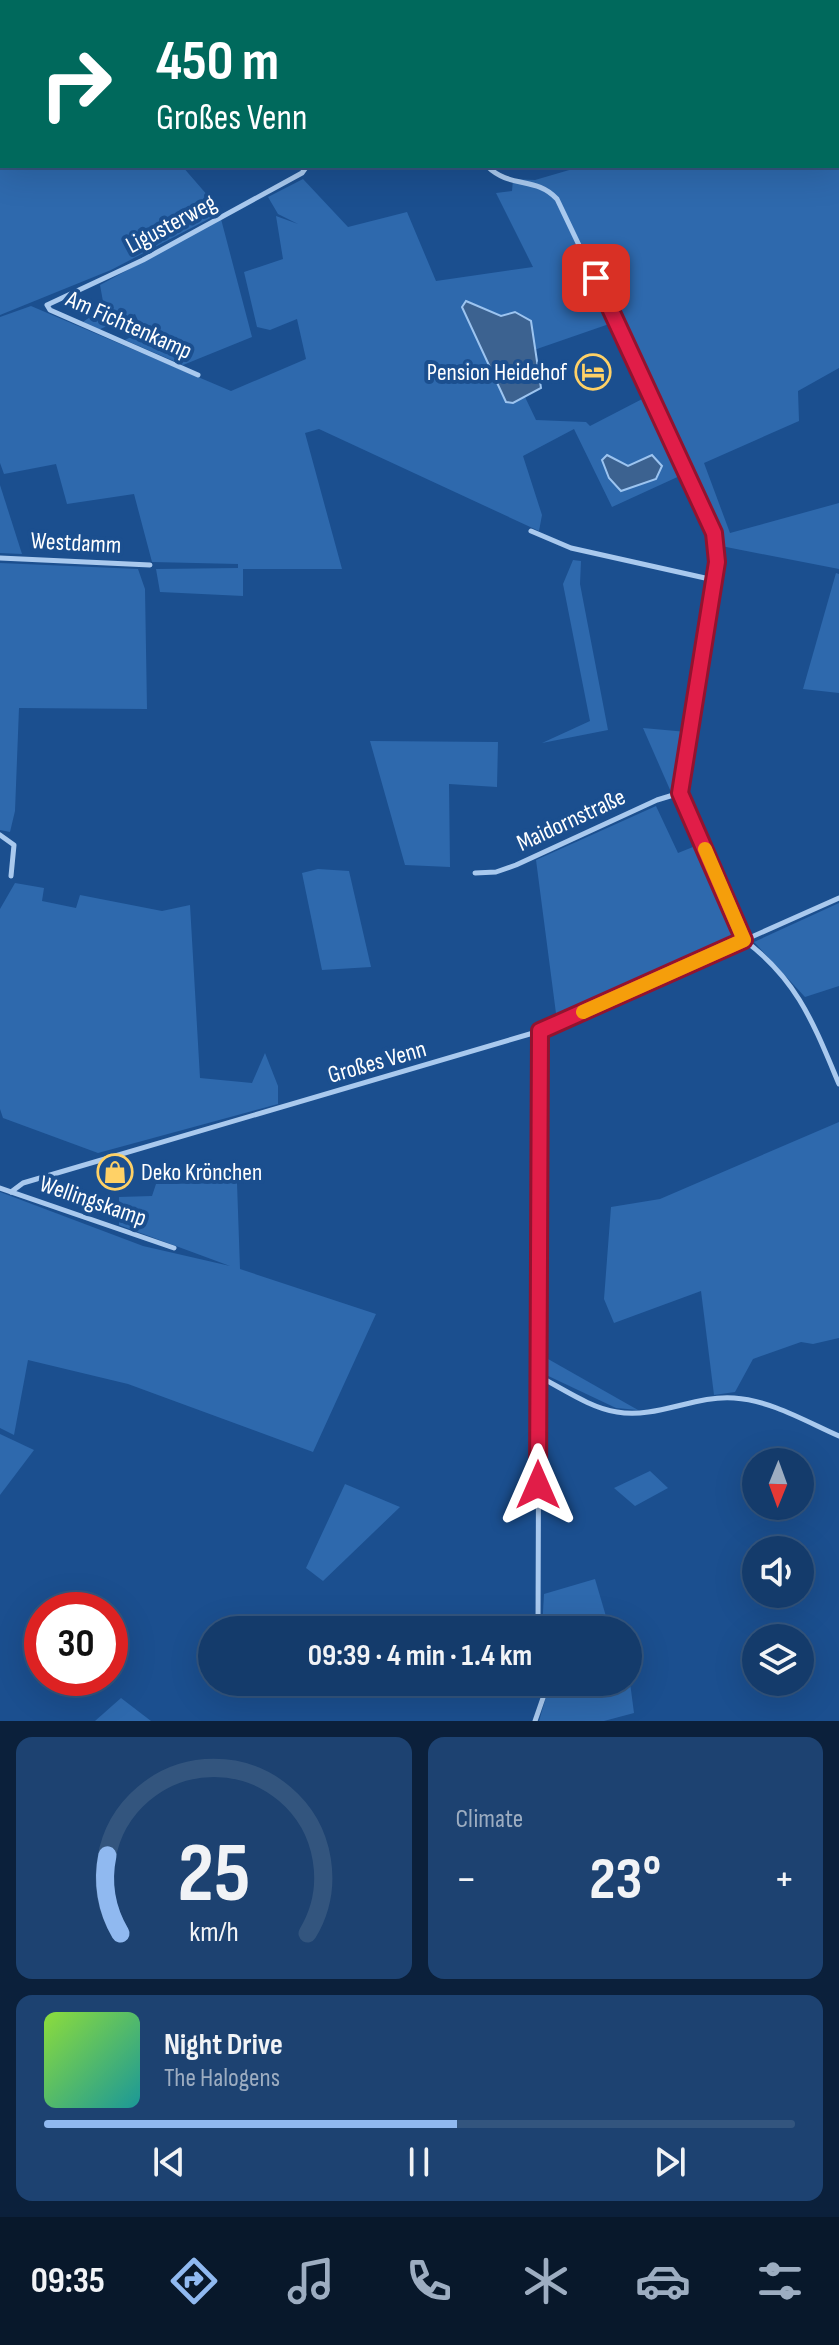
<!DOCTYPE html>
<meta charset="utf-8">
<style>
body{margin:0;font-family:"Sofia Sans Condensed",sans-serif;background:#1d4271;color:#f1f3f6;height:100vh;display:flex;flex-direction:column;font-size:30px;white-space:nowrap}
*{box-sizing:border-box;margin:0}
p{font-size:26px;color:#9dadc1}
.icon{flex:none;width:44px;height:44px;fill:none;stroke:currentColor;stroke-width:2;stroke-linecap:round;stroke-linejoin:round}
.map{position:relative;height:1721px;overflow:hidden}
.details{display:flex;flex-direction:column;gap:16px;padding:16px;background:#0b203b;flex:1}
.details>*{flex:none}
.top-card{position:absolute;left:0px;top:0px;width:840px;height:168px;box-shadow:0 8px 32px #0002,0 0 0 2px #33557e;background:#00695c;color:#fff;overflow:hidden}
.needle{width:52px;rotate:181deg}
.tools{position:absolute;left:742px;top:1448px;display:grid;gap:16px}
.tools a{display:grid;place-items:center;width:72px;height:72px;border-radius:50%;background:#143b6b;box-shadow:0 8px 32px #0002,0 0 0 2px #33557e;font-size:40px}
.speed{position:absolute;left:24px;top:1592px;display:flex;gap:16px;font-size:40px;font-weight:700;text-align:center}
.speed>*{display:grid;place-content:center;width:104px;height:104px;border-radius:50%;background:#143b6b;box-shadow:0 8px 32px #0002,0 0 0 2px #33557e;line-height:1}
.speed .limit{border:12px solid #d22;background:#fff;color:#111}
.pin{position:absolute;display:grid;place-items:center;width:68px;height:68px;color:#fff;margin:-34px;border-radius:16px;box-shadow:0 4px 12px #0006}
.me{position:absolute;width:88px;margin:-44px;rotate:0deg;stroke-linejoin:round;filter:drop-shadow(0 0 6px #0008)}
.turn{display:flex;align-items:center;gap:28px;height:168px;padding:0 24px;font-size:36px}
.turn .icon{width:104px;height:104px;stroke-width:2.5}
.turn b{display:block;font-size:56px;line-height:68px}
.big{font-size:60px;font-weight:700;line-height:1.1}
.details .widget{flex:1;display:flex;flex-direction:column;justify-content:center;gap:12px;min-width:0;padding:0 28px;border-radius:16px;background:#1d4271}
.details .dial{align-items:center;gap:0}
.dial svg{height:208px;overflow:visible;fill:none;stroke:#33557e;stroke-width:7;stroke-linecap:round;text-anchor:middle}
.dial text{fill:#f1f3f6;stroke:none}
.song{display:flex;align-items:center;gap:24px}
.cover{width:96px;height:96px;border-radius:12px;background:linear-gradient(135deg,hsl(90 70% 55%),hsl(180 70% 35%))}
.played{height:8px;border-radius:4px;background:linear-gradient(90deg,#90b9f0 55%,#33557e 55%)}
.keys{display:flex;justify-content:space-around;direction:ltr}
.heat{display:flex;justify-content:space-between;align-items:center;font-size:44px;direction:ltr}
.details .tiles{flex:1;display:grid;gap:16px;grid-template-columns:1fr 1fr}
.widget:last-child{grid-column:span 2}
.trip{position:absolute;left:198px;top:1616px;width:444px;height:80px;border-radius:40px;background:#143b6b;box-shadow:0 8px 32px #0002,0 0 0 2px #33557e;font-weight:700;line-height:80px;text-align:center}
.tabs{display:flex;height:128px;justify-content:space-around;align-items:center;background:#08182b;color:#9dadc1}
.tabs .icon{width:56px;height:56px}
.tabs .current{color:#90b9f0}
.tabs b{font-size:36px;color:#f1f3f6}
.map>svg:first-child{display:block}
.green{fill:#2e69ad}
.water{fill:#3c6290;stroke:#9cc4f0;stroke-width:2}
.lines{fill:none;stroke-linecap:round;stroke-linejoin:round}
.stream{stroke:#9cc4f0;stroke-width:2}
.minor{stroke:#a9c9ee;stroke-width:5}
.route-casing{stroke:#92132f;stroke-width:20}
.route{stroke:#e11d48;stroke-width:14}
.slow{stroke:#f59e0b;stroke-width:14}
.labels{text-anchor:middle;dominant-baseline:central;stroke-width:8;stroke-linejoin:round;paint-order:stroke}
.street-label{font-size:24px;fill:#fff;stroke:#1b4f8f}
.poi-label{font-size:24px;fill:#fff;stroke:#1b4f8f;text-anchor:end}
</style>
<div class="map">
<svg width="839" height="1721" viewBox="0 0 839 1721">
<rect width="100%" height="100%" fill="#1b4f8f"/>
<g class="green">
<path d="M0,28L2,166H182L222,212L111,270L0,315Z"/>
<path d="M839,86V368L798,391L799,421L704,463L730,533L839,503V569L721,546L719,532L588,251L580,254L612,323L534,350L530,321L515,312L501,316L477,305L463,307L506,402L525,397L536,420L586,422L590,426L648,396L684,474L612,507L574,429L523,456L542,515L539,531L319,429L305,433L342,569H243V596L160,592L156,569L238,568V564L152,562L134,494L67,504L56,464L4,474L0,463V317L31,306L231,391L306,359L297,319L270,330L257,327L244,272L283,259L276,216L298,224L278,214L268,197L303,179L348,227L407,212L436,281L533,267L496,193L512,191L513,179L535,180L583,166H838Z"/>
<path d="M221,219L252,337L183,365L125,340L143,331L135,314L98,330L83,322L104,307L100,285Z"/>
<path d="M0,485L22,554L0,553Z"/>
<path d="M573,560L581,561L580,584L608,730L542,743L590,721L563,584Z"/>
<path d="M0,563L138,569L145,589L147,709L19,708L15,811L10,832L0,830Z"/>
<path d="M836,573L839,574V693L803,689Z"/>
<path d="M643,728L687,732L677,790L671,792Z"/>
<path d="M370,741L498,742L497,787L449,784L450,867L405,865Z"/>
<path d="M656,806L678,853L698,845L740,937L557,1021L536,860Z"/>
<path d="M318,869L349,871L371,967L322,970L302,873Z"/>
<path d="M15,883L44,888L42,901L76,908L80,895L162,911L190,905L200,1078L252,1083L265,1053L278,1086V1104L98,1153L3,1118L0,1109V909Z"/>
<path d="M839,903V986L805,997L754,942Z"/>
<path d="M839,1122V1338L813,1344L801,1342L753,1359L735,1392L714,1395L701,1291L614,1323L604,1299L611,1207L660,1199Z"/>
<path d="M237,1183L240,1269L376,1314L313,1452L128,1384L28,1360L14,1435L0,1428V1192L143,1246L230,1266L119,1225V1197L152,1196L156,1184Z"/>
<path d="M541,1355L638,1410L616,1408L542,1373Z"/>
<path d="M0,1434L34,1450L0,1495Z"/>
<path d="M650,1471L668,1488L635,1506L614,1488Z"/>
<path d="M345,1484L400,1507L323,1581L306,1568Z"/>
<path d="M595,1579L610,1630H542L544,1594Z"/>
<path d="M628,1667L634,1713L604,1721H539L546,1697L545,1682H628Z"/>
<path d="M121,1698L151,1721H95Z"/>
</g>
<g class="water">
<path d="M466,301L501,316L515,312L531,321L541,388L513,403L506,402L462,307Z"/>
<path d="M607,455L628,466L652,455L662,466L656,479L621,491L609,478L602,460Z"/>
</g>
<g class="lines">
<path class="stream" d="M173,0L175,2"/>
<g class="minor">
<path d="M394,0L396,2"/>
<path d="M333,2L337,0"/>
<path d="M0,24L2,25"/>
<path d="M487,166C510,189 536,176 557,199L709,518L717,549V562L680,793L744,940C798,980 814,1025 839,1084"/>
<path d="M198,375L50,310L47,305L143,260L302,173L307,166"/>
<path d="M531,531L571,548L714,580"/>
<path d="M0,558L150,565"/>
<path d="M0,835L14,845L11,876"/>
<path d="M475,873L496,872L516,865L657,800L680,793"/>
<path d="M0,1188L174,1248"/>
<path d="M11,1192L23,1183L540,1031L839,898"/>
<path d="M538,1376C562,1388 590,1408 617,1412C656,1419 695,1395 734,1398C770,1400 807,1422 839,1436"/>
<path d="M538,1630L540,1031"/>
<path d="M535,1721L543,1698L542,1682"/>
</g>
</g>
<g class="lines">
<defs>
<path id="route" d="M538,1485L540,1031L744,940L680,793L717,562L714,533L596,278"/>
</defs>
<use href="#route" class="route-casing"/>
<use href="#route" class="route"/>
<path class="slow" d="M583,1012L744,940L705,849"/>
</g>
<defs>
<symbol id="hotel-ring" viewBox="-11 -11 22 22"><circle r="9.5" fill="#1b4f8f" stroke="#ffd166" stroke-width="1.5"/><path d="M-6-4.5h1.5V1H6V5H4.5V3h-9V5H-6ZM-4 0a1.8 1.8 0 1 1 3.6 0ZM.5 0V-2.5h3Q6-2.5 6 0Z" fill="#ffd166"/></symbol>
<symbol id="shop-ring" viewBox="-11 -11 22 22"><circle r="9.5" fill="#1b4f8f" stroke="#ffd166" stroke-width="1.5"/><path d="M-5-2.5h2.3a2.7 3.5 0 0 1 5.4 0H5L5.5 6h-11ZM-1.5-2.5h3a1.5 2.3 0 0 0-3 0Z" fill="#ffd166"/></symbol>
</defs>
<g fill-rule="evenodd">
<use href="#hotel-ring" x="573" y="352" width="40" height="40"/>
<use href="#shop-ring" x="95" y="1152" width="40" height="40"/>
</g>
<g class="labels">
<g class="street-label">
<text transform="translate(171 224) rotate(-28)">Ligusterweg</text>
<text transform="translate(129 325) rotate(24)">Am Fichtenkamp</text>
<text transform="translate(76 543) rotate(3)">Westdamm</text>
<text transform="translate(571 820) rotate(-25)">Maidornstraße</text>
<text transform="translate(377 1062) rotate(-16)">Großes Venn</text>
<text transform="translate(93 1201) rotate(19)">Wellingskamp</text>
</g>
<g class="poi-label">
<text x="567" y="372">Pension Heidehof</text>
<text x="141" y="1172" text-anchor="start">Deko Krönchen</text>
</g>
</g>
</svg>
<div class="tools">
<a><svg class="needle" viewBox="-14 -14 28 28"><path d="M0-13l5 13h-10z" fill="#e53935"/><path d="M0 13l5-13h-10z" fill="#9dadc1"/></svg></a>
<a><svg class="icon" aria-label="sound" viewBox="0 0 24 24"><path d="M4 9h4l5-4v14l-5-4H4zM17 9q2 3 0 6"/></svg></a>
<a><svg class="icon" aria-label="layers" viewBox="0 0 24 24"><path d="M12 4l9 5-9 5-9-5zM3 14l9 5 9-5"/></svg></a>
</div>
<div class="speed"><div class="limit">30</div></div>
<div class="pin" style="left:596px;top:278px;background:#d93025"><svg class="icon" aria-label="arrive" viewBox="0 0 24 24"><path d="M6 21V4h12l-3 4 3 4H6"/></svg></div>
<svg class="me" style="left:538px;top:1485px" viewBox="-20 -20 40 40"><path d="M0-17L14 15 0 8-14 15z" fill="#e11d48" stroke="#fff" stroke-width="4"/></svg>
<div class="trip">09:39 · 4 min · 1.4 km</div>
<div class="top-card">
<div class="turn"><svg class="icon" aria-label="right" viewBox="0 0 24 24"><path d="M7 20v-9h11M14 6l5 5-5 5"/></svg><div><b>450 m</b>Großes Venn</div></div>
</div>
</div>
<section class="details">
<div class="tiles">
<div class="widget dial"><svg viewBox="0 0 100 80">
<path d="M14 69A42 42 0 1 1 86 69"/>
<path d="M14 69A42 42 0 0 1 9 39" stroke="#90b9f0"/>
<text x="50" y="56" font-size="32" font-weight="700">25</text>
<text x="50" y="72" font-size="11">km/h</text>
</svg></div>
<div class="widget"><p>Climate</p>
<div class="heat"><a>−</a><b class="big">23°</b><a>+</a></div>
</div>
<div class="widget">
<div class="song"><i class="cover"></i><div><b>Night Drive</b><p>The Halogens</p></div></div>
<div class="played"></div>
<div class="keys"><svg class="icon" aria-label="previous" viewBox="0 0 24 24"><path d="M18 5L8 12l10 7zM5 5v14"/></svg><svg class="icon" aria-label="pause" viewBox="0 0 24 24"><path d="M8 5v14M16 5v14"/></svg><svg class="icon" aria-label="next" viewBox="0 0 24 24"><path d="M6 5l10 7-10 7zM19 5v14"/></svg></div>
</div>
</div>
</section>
<nav class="tabs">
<b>09:35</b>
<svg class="icon current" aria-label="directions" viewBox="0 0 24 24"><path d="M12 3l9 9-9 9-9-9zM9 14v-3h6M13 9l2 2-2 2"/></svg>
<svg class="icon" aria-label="music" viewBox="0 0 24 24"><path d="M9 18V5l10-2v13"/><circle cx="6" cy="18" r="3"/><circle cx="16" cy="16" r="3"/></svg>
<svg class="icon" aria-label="phone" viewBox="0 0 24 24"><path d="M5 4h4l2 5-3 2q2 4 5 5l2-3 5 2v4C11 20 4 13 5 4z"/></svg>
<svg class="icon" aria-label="climate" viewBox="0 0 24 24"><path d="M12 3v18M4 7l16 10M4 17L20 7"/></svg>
<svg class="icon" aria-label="car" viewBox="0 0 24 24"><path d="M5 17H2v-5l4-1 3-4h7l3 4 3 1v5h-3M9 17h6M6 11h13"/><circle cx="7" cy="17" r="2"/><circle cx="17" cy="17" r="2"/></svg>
<svg class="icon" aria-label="filters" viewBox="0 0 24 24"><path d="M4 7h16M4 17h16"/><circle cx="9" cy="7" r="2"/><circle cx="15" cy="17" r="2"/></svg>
</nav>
